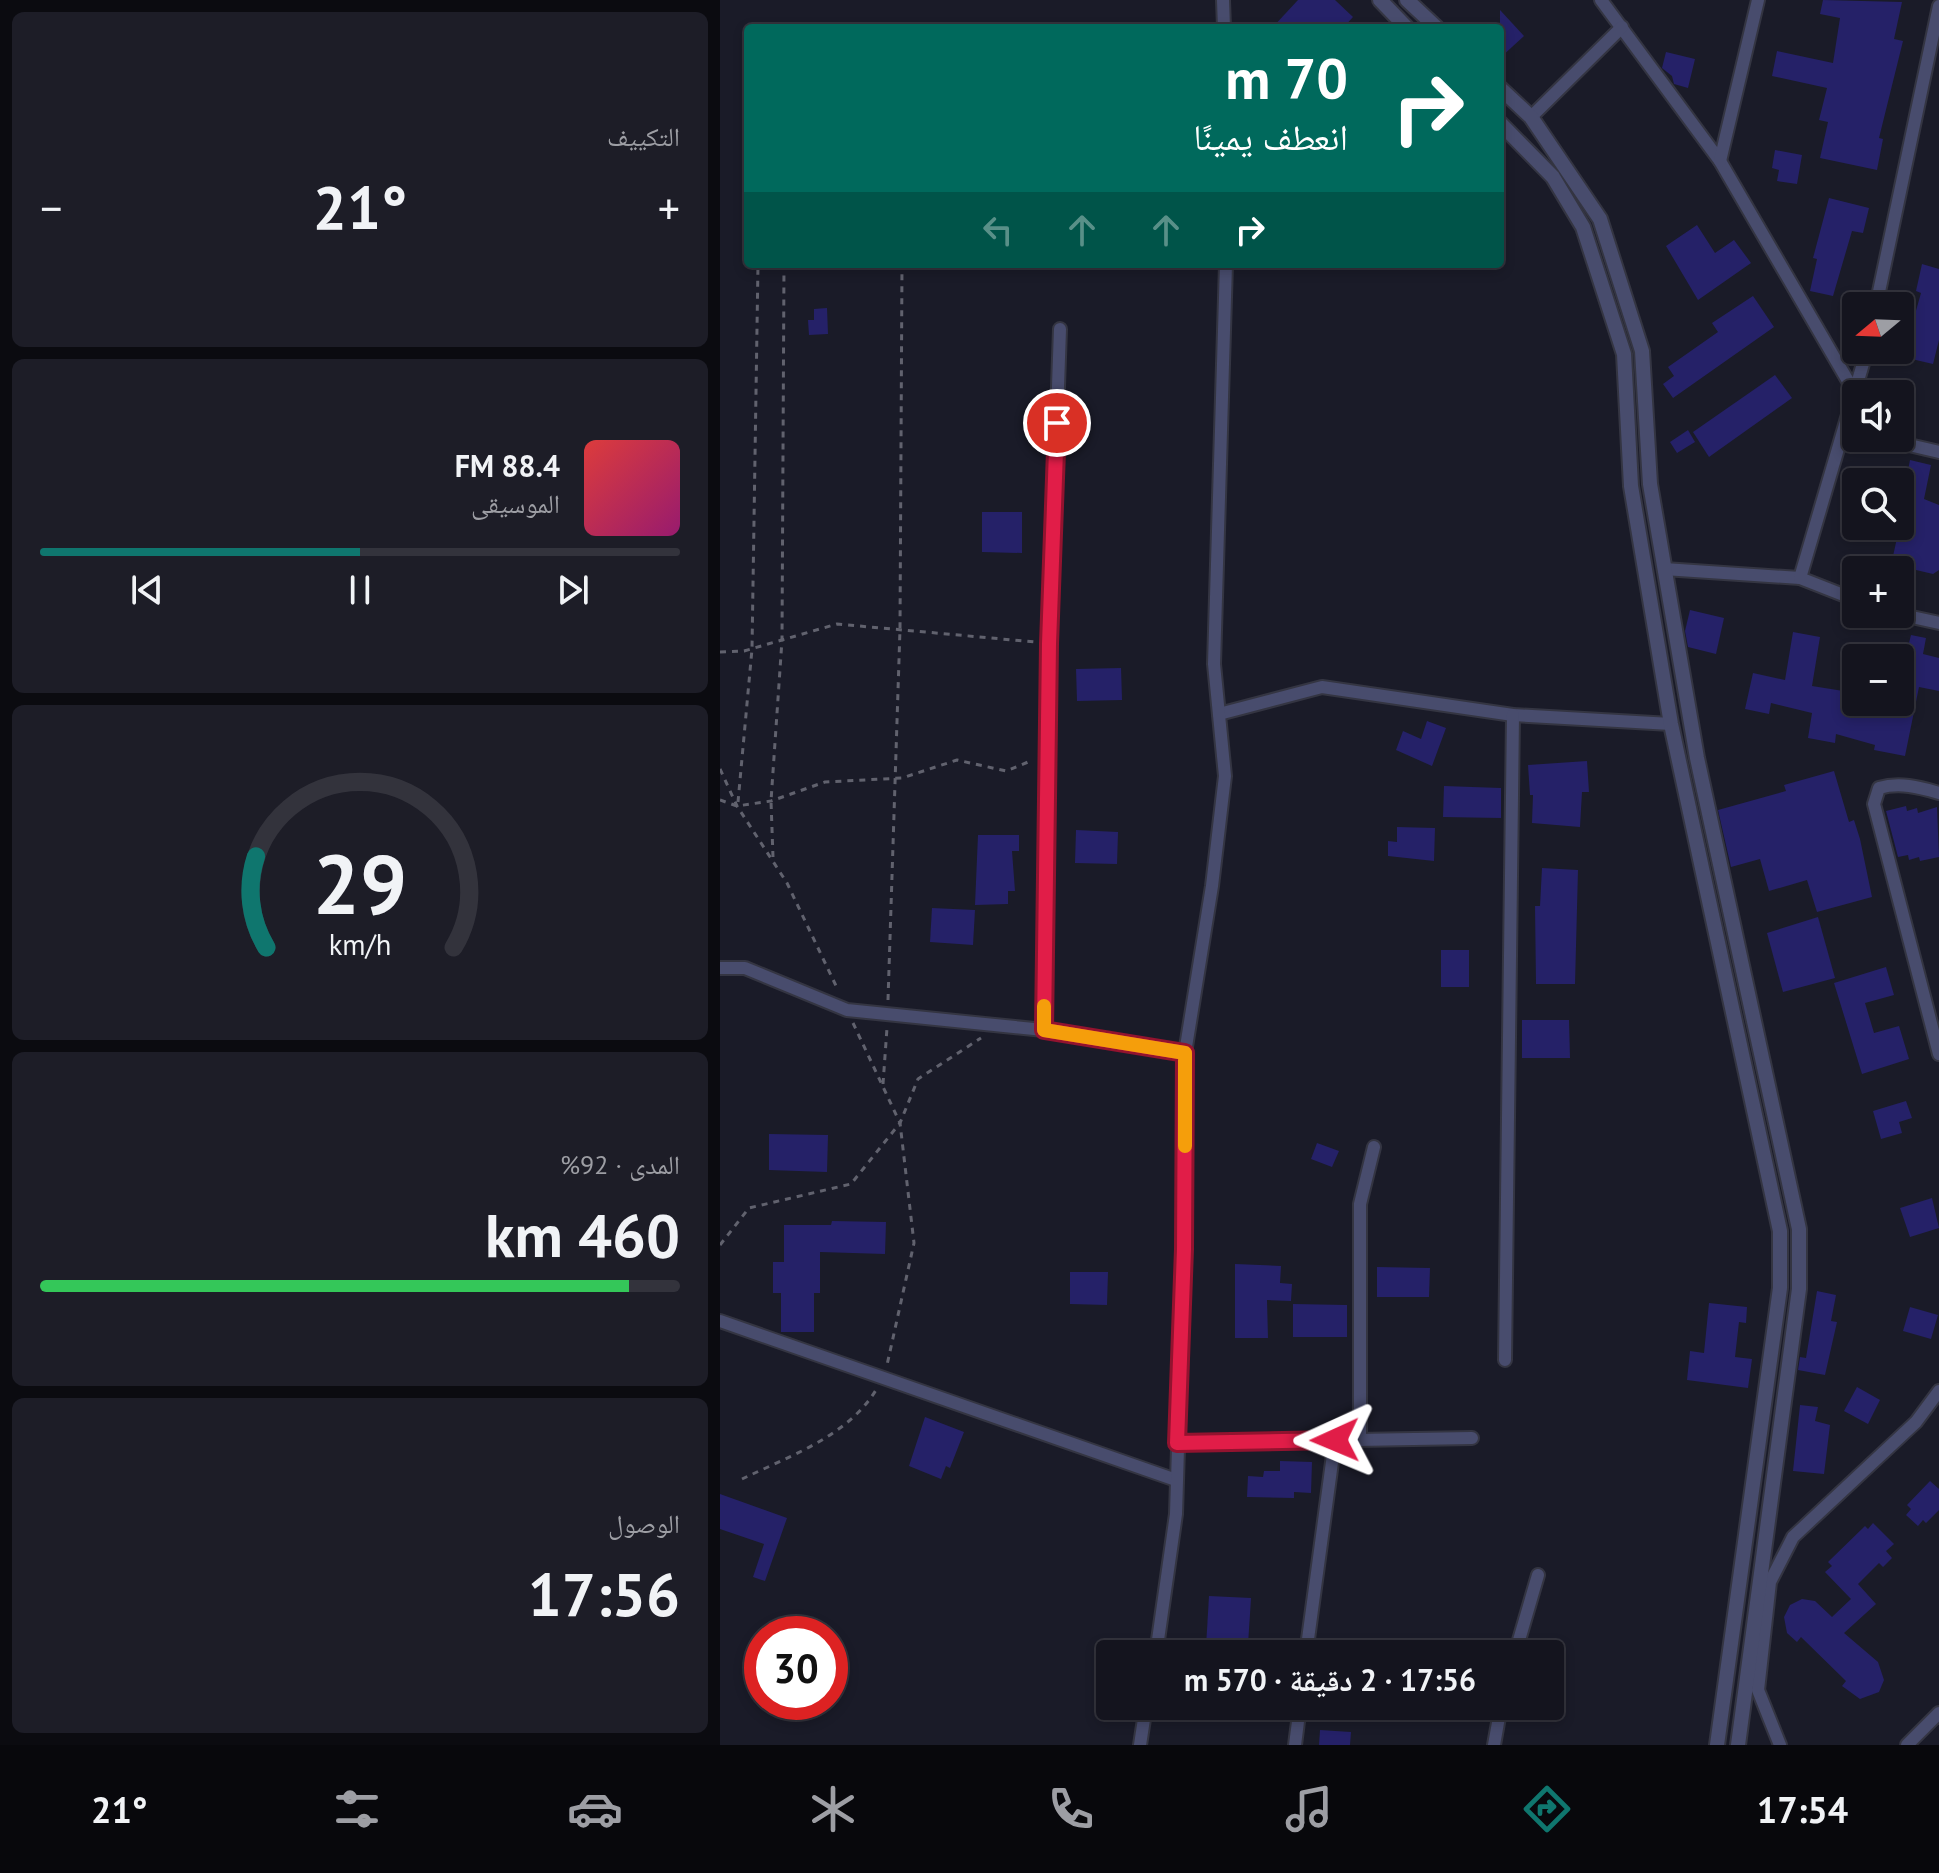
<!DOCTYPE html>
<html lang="ar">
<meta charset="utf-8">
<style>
body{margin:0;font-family:"PT Sans","Noto Naskh Arabic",sans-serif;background:#1d1d27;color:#f1f3f6;direction:rtl;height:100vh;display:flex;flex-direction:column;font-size:30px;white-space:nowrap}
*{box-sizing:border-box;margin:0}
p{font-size:26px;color:#9d9ea4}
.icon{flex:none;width:44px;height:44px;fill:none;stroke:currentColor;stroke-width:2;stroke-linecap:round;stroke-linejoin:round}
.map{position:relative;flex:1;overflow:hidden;direction:ltr}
.panel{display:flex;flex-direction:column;gap:12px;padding:12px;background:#0b0b10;width:720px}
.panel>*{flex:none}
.hud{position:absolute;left:24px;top:24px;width:760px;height:244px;border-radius:8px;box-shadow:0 4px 12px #0003,0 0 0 2px #33333c;direction:rtl;background:#00695c;color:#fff;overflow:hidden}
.needle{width:52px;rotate:251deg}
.controls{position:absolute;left:1122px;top:292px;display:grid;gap:16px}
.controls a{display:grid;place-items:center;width:72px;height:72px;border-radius:8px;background:#14141e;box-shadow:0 4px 12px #0003,0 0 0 2px #33333c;font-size:40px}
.speed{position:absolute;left:24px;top:1616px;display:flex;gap:16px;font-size:40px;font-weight:700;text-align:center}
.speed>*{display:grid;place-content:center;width:104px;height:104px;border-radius:50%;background:#14141e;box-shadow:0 4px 12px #0003,0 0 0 2px #33333c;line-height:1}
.speed .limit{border:12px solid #d22;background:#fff;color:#111}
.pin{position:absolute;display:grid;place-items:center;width:68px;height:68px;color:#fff;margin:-34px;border:4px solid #fff;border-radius:50%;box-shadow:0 2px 8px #0007}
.me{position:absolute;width:88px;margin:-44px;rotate:269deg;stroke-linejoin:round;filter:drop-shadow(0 0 6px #0008)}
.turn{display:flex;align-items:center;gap:28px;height:168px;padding:0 24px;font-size:36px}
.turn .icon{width:104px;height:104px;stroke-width:2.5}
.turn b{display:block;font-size:56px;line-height:68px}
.lanes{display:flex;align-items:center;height:76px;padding:0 24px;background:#0003;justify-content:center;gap:40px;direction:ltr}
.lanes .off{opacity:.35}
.big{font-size:60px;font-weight:700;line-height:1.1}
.panel .widget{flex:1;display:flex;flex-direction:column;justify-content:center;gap:12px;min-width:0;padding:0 28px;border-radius:12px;background:#1d1d27}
.panel .dial{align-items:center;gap:0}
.dial svg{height:208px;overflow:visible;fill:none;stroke:#33333c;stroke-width:7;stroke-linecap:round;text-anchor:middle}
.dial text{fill:#f1f3f6;stroke:none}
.song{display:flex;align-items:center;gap:24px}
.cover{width:96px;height:96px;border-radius:12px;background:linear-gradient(135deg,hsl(0 70% 55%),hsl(320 70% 35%))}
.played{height:8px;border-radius:4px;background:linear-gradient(90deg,#0f766e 50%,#33333c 50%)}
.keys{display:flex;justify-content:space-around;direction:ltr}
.heat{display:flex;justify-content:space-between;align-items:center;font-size:44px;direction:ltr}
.charge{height:12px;border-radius:6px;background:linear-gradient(90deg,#34c759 92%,#33333c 0)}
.trip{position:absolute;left:376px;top:1640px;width:468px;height:80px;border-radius:8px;background:#14141e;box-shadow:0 4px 12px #0003,0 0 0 2px #33333c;font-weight:700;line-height:80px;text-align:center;direction:rtl}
.tabs{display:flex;height:128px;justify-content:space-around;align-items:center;background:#08080c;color:#9d9ea4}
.tabs .icon{width:56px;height:56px}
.tabs .current{color:#0f766e}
.tabs b{font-size:36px;color:#f1f3f6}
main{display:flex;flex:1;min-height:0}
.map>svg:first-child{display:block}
.building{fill:#252168}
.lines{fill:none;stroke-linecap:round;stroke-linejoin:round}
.minor-casing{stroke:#343542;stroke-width:16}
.tertiary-casing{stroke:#343542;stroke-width:18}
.path{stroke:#61626e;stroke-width:3;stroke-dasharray:6 6;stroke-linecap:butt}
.minor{stroke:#484c6d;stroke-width:12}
.tertiary{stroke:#484c6d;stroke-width:14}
.route-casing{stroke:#92132f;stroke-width:20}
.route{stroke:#e11d48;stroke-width:14}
.slow{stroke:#f59e0b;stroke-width:14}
</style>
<main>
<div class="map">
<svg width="1219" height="1745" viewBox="0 0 1219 1745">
<rect width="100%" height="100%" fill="#1a1b28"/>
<g class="building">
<path d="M578,0H615L633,17L623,28H552Z"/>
<path d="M1103,0L1182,2L1174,39L1183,41L1159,138L1163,139L1157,170L1100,158L1108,122L1099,120L1107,88L1052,76L1057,51L1113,63L1120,18L1100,14Z"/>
<path d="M780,10L804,36L780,58Z"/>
<path d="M946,52L975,59L968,88L954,84L952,76L942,68Z"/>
<path d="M1055,150L1082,155L1077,184L1057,181L1059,170L1052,168Z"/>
<path d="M1109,198L1149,208L1143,233L1132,231L1113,296L1090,291L1097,259L1093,258Z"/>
<path d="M977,225L995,253L1014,240L1031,263L978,300L946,246Z"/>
<path d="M1202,264L1219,269V340L1213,364L1183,357L1201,293L1196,291Z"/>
<path d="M1033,296L1054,327L953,398L943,384L954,376L948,367L998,332L992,323Z"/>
<path d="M107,308L108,334L89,335L88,320H94V309Z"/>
<path d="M1055,375L1072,398L989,457L973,432Z"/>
<path d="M968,430L975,442L957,453L950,442Z"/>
<path d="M1190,460L1211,465L1204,499L1219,505V570L1213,574L1196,570L1188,607L1180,605V570H1170L1187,492L1184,491Z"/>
<path d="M262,512H302V553L262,552Z"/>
<path d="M970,610L1004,618L996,654L968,647L965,631Z"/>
<path d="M1073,632L1100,637L1092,686L1136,693V702H1180V656L1185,642L1189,643L1191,635L1206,638L1203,654L1219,658V691L1199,687L1185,756L1154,750L1155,745L1116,734L1115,743L1088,738L1092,713L1051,703L1049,714L1025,709L1033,673L1065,680Z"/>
<path d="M401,668L402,700L357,701L356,669Z"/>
<path d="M707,721L726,728L712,766L676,750L683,731L701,739Z"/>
<path d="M867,761L869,792H862L860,827L812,823L813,795H810L808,765Z"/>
<path d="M1114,771L1129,822L1134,820L1140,839L1152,897L1097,912L1087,880L1049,891L1040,859L1011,867L998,810L1066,791L1064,785Z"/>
<path d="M724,786L781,788V818L723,817Z"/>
<path d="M1186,806L1187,811L1197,808L1198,813L1217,807L1219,857L1200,861L1199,857L1189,860L1188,855L1178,857L1166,811Z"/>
<path d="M677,827L715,828L714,861L668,856V841L677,842Z"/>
<path d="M356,830L398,832L397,864L355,863Z"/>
<path d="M258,835H299V851H292L295,891H288V904L255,905Z"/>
<path d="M822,868L858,870L855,984H816L815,906H820Z"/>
<path d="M212,908L255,910L253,945L210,942Z"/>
<path d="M1098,917L1115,978L1063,992L1047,933Z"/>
<rect x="721" y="950" width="28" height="37"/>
<path d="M1166,967L1174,995L1145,1003L1154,1033L1179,1026L1189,1059L1142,1074L1114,983Z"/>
<path d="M802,1020H849L850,1058H802Z"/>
<path d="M1186,1101L1192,1118L1179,1122L1182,1133L1161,1139L1153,1111Z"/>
<path d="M49,1134L108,1135L107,1172L49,1170Z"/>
<path d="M597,1143L619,1151L612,1167L591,1159Z"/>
<path d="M1212,1198L1219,1228L1190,1237L1180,1208Z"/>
<path d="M112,1221L166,1222L165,1254L100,1252V1293H94V1332H61V1293H53V1262H64V1225H111Z"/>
<path d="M515,1264L561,1266L560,1283L572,1284L571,1301L547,1300L548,1338H515Z"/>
<path d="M657,1267L710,1268L709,1297H657Z"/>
<path d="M350,1272H388L387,1305L350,1304Z"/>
<path d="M1097,1291L1116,1295L1111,1321L1117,1322L1105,1375L1078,1370L1080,1357L1086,1358Z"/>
<path d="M989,1303L1027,1307L1026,1323L1019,1322L1015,1357L1032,1359L1028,1388L967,1380L970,1351L984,1353Z"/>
<path d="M573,1304L627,1305V1337H573Z"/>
<path d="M1190,1307L1218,1315L1211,1339L1183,1331Z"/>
<path d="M1137,1387L1160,1400L1148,1424L1124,1411Z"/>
<path d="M1080,1405L1098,1407L1095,1421L1110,1425L1104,1474L1073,1471Z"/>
<path d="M205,1417L244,1432L230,1468L226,1466L221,1479L189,1466Z"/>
<path d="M560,1461L592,1462L591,1493L574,1492V1498L527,1497L528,1476L543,1477L544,1471H560Z"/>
<path d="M1210,1481L1219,1489V1510L1206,1523L1203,1520L1198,1526L1186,1515L1191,1509L1187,1505Z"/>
<path d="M0,1494L67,1518L45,1581L33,1577L44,1544L0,1529Z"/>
<path d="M1153,1523L1174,1544L1166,1551L1172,1558L1163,1567L1159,1563L1138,1584L1156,1604L1124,1633L1158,1662L1164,1680L1159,1692L1140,1699L1122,1686L1126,1681L1081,1637L1077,1642L1067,1633L1064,1617L1070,1605L1082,1599L1095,1601L1112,1617L1131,1599L1105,1572L1112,1566L1108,1562L1145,1526L1148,1529Z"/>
<path d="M489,1596L531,1598L528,1645L486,1647Z"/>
<path d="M727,1706H768L762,1721Z"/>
<path d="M600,1730L631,1732L630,1745H599Z"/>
</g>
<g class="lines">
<defs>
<g id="minor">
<path d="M503,0L504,28"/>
<path d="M881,0L1000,161L1135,393"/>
<path d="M811,117L902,27"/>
<path d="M1000,161L1038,0"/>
<path d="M1156,306L1219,6"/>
<path d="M1159,438L1219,452"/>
<path d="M944,569L1080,578"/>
<path d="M1136,600L1080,578L1147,350"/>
<path d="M1178,614L1219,623"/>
<path d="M499,714L602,687L793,715L951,724"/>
<path d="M1219,793C1199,787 1179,782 1159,788L1154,804L1219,1054"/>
<path d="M0,968H25L127,1010L324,1030L465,1053"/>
<path d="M324,1030L329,644L340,329"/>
<path d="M0,1321L456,1480"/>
<path d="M785,1360L793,715"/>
<path d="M640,1440V1204L654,1147"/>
<path d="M457,1443L752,1438"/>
<path d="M436,1654L456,1514L464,1249L465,1053L492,886L505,776L494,664L506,264"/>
<path d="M586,1654L615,1440"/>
<path d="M795,1654L818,1575"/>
<path d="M420,1745L426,1706"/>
<path d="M575,1745L580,1706"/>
<path d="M774,1745L781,1706"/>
<path d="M1060,1745L1038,1690L1050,1582L1073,1537L1196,1422L1219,1391"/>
<path d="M1187,1745L1219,1713"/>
</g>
<g id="tertiary">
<path d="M660,0L687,28"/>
<path d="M687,0L717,28"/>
<path d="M780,88L811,117L880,219L922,351L930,484L977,758L1079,1229V1289L1018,1745"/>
<path d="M780,123L833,177L863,227L904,354L911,486L951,724L1060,1231V1288L997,1745"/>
</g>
</defs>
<use href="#minor" class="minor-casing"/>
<use href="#tertiary" class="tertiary-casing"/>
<g class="path">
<path d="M0,652L24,651L117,624L315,642"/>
<path d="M0,769L17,806L67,883L118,990"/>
<path d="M0,800L17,806L51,801L105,782L182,778L237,760L286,771L313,760"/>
<path d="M18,802L32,649L38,264"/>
<path d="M53,857L51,801L62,640L64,264"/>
<path d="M168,1000L180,629L182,264"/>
<path d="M133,1023L180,1123L194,1243L167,1365"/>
<path d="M163,1084L167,1028"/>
<path d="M0,1245L29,1208L131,1184L180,1123L198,1079L261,1038"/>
<path d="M22,1479C70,1456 128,1436 156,1390"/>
</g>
<use href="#minor" class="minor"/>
<use href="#tertiary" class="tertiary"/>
</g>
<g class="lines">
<defs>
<path id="route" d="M337,423L329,644L324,1030L465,1053L464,1249L457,1443L615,1440"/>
</defs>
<use href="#route" class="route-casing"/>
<use href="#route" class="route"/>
<path class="slow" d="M324,1006V1030L465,1053V1146"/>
</g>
</svg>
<div class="controls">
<a><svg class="needle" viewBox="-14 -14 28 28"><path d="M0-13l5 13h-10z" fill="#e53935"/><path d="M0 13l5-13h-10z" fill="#9d9ea4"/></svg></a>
<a><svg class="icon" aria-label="sound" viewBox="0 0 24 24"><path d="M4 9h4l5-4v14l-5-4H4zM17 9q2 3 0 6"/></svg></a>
<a><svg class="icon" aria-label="search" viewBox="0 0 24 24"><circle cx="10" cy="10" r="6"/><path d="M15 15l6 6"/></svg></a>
<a>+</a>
<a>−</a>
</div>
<div class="speed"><div class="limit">30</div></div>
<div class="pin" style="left:337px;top:423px;background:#d93025"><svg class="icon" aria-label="arrive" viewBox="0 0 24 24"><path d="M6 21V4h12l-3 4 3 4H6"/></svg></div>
<svg class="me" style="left:615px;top:1440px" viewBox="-20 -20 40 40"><path d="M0-17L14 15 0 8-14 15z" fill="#e11d48" stroke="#fff" stroke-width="4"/></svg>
<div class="trip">17:56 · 2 دقيقة · 570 m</div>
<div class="hud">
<div class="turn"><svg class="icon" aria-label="right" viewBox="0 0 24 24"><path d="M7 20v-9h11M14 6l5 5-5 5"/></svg><div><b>70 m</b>انعطف يمينًا</div></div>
<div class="lanes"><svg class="icon off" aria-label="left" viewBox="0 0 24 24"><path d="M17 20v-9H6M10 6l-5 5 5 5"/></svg><svg class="icon off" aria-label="ahead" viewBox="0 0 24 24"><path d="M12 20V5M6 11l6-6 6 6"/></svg><svg class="icon off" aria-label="ahead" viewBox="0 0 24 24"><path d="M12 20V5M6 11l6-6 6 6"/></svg><svg class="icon" aria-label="right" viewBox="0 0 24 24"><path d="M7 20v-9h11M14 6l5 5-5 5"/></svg></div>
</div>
</div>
<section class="panel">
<div class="widget"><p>التكييف</p>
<div class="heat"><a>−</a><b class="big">21°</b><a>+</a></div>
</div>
<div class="widget">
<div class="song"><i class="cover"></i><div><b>88.4 FM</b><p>الموسيقى</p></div></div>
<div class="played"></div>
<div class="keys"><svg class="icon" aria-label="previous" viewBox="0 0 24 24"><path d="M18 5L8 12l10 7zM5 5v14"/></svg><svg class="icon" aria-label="pause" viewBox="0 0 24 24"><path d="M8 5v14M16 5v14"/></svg><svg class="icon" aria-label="next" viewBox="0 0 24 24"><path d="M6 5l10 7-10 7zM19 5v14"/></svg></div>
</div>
<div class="widget dial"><svg viewBox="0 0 100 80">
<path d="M14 69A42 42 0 1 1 86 69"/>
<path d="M14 69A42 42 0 0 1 10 34" stroke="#0f766e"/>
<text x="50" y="56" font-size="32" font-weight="700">29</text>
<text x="50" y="72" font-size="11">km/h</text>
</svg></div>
<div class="widget"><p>المدى · 92%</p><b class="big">460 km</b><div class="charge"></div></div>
<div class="widget"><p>الوصول</p><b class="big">17:56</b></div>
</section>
</main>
<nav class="tabs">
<b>17:54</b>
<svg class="icon current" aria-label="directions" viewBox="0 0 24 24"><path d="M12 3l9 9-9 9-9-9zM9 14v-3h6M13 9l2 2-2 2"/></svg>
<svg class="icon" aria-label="music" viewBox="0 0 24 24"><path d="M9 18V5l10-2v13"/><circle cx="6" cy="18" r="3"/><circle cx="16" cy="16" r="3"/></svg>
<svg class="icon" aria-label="phone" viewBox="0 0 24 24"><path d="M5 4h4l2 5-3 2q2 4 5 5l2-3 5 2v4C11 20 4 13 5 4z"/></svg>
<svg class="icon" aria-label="climate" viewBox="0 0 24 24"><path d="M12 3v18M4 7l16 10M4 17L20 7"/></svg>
<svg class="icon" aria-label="car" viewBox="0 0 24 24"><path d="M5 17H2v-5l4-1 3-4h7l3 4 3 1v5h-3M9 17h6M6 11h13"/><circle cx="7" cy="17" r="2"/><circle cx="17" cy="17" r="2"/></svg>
<svg class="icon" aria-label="filters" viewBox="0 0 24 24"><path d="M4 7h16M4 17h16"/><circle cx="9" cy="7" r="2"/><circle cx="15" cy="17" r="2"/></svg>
<b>21°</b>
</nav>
